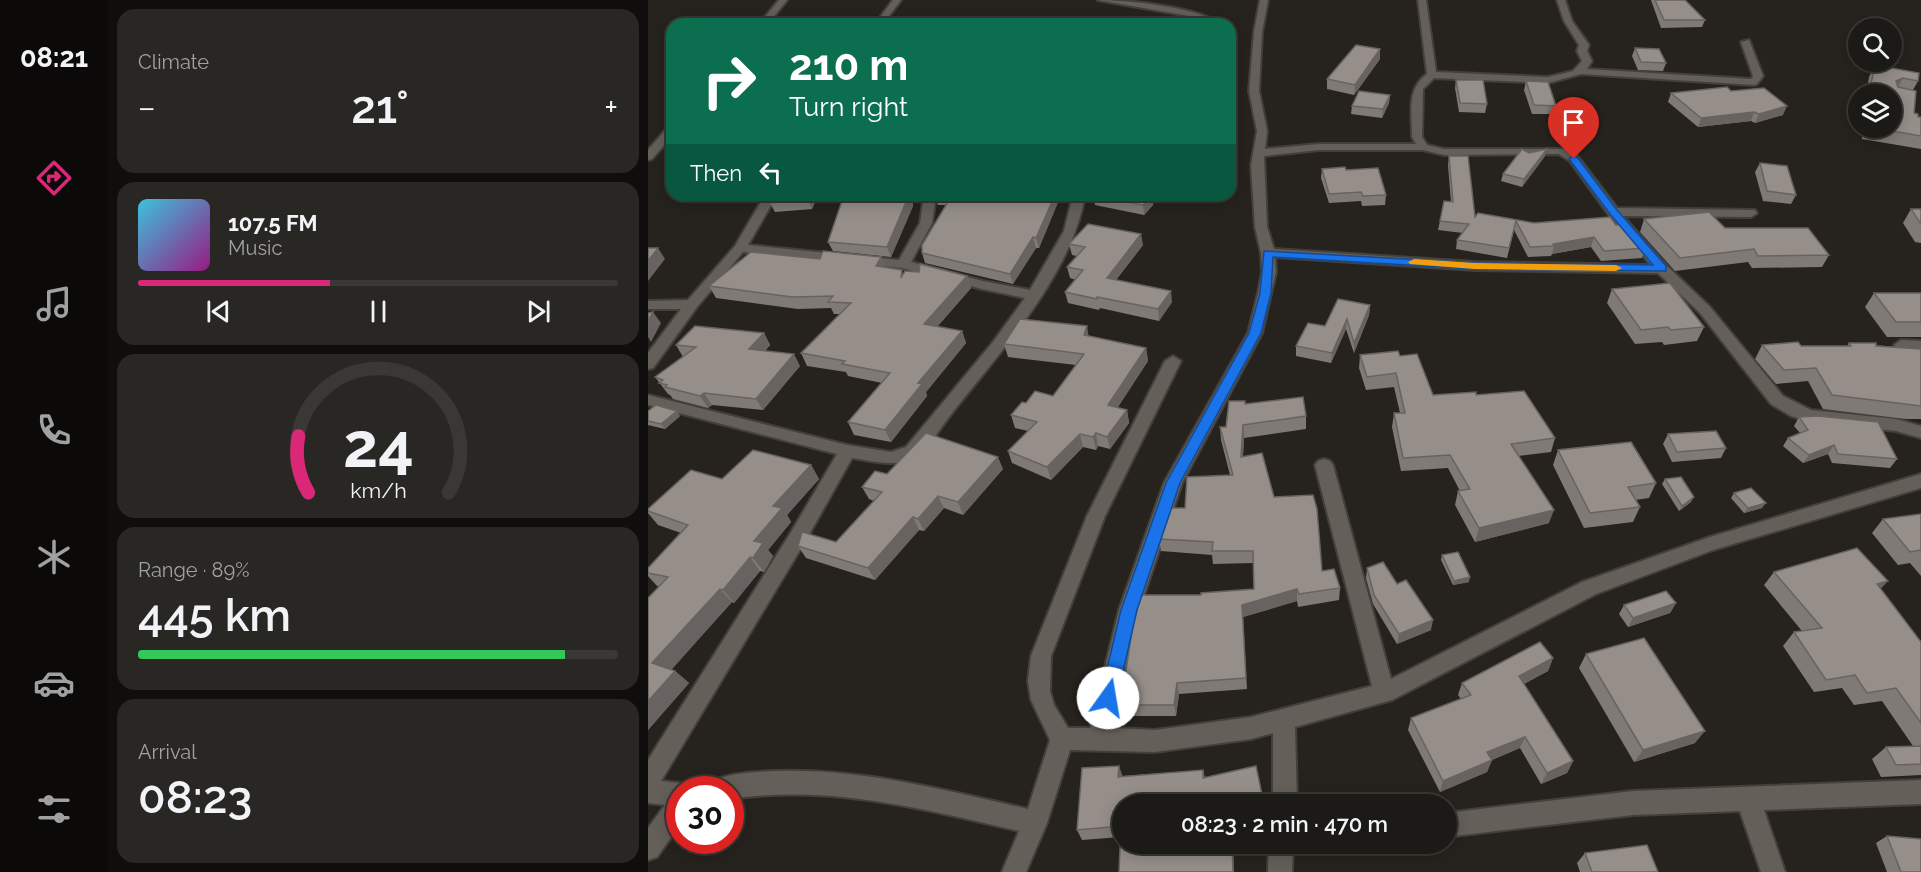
<!DOCTYPE html>
<meta charset="utf-8">
<style>
body{margin:0;font-family:Raleway,sans-serif;background:#292723;color:#f1f3f6;height:100vh;display:flex;flex-direction:column;font-size:22px;white-space:nowrap}
*{box-sizing:border-box;margin:0}
p{font-size:20px;color:#a0a1a1}
.icon{flex:none;width:33px;height:33px;fill:none;stroke:currentColor;stroke-width:2;stroke-linecap:round;stroke-linejoin:round}
.map{position:relative;flex:1;overflow:hidden}
.details{display:flex;flex-direction:column;gap:9px;padding:9px;background:#0f0e0c;width:540px}
.details>*{flex:none}
.banner{position:absolute;left:18px;top:18px;width:570px;height:183px;border-radius:18px;box-shadow:0 3px 15px #0003,0 0 0 2px #3a3835;background:#0b6e4f;color:#fff;overflow:hidden}
.fabs{position:absolute;left:1200px;top:18px;display:grid;gap:12px}
.fabs a{display:grid;place-items:center;width:54px;height:54px;border-radius:50%;background:#1c1a16;box-shadow:0 3px 15px #0003,0 0 0 2px #3a3835;font-size:30px}
.speed{position:absolute;left:18px;top:776px;display:flex;gap:12px;font-size:30px;font-weight:700;text-align:center}
.speed>*{display:grid;place-content:center;width:78px;height:78px;border-radius:50%;background:#1c1a16;box-shadow:0 3px 15px #0003,0 0 0 2px #3a3835;line-height:1}
.speed .limit{border:9px solid #d22;background:#fff;color:#111}
.pin{position:absolute;display:grid;place-items:center;width:51px;height:51px;color:#fff;margin:-62px -26px;border-radius:50% 50% 50% 0;rotate:-45deg;box-shadow:0 0 6px #0007}
.pin .icon{rotate:45deg}
.me{position:absolute;width:66px;margin:-33px;rotate:13deg;stroke-linejoin:round;filter:drop-shadow(0 0 4px #0008)}
.turn{display:flex;align-items:center;gap:21px;height:126px;padding:0 24px;font-size:27px}
.turn .icon{width:78px;height:78px;stroke-width:2.5}
.turn b{display:block;font-size:42px;line-height:51px}
.then{display:flex;align-items:center;height:57px;padding:0 24px;background:#0003;gap:12px;font-size:22px}
.big{font-size:45px;font-weight:600;line-height:1.1}
.details .card{flex:1;display:flex;flex-direction:column;justify-content:center;gap:9px;min-width:0;padding:0 21px;border-radius:18px;background:#292723}
.details .dial{align-items:center;gap:0}
.dial svg{height:156px;overflow:visible;fill:none;stroke:#3a3835;stroke-width:7;stroke-linecap:round;text-anchor:middle}
.dial text{fill:#f1f3f6;stroke:none}
.song{display:flex;align-items:center;gap:18px}
.cover{width:72px;height:72px;border-radius:9px;background:linear-gradient(135deg,hsl(190 70% 55%),hsl(310 70% 35%))}
.played{height:6px;border-radius:3px;background:linear-gradient(90deg,#db2777 40%,#3a3835 40%)}
.keys{display:flex;justify-content:space-around;direction:ltr}
.heat{display:flex;justify-content:space-between;align-items:center;font-size:33px;direction:ltr}
.charge{height:9px;border-radius:4px;background:linear-gradient(90deg,#34c759 89%,#3a3835 0)}
.trip{position:absolute;left:464px;top:794px;width:345px;height:60px;border-radius:30px;background:#1c1a16;box-shadow:0 3px 15px #0003,0 0 0 2px #3a3835;font-weight:600;line-height:60px;text-align:center}
main{display:flex;flex:1;min-height:0}
.menu{display:flex;flex-direction:column;width:108px;justify-content:space-around;align-items:center;background:#0b0a09;color:#a0a1a1}
.menu .icon{width:42px;height:42px}
.menu .selected{color:#db2777}
.menu b{font-size:27px;color:#f1f3f6}
.map>svg:first-child{display:block}
.lines{fill:none;stroke-linecap:round;stroke-linejoin:round}
.minor-casing{stroke:#43403c;stroke-width:4}
.minor{fill:#655f5a;fill-rule:evenodd}
.wall{fill:#807a76}
.shaded-wall{fill:#686360}
.building{fill:#958e89;stroke:#686360;stroke-width:1.5}
.route{fill:#1a73e8;stroke:#114b97;stroke-width:1.5}
.slow{fill:#f59e0b}
</style>
<main>
<nav class="menu">
<b>08:21</b>
<svg class="icon selected" aria-label="directions" viewBox="0 0 24 24"><path d="M12 3l9 9-9 9-9-9zM9 14v-3h6M13 9l2 2-2 2"/></svg>
<svg class="icon" aria-label="music" viewBox="0 0 24 24"><path d="M9 18V5l10-2v13"/><circle cx="6" cy="18" r="3"/><circle cx="16" cy="16" r="3"/></svg>
<svg class="icon" aria-label="phone" viewBox="0 0 24 24"><path d="M5 4h4l2 5-3 2q2 4 5 5l2-3 5 2v4C11 20 4 13 5 4z"/></svg>
<svg class="icon" aria-label="climate" viewBox="0 0 24 24"><path d="M12 3v18M4 7l16 10M4 17L20 7"/></svg>
<svg class="icon" aria-label="car" viewBox="0 0 24 24"><path d="M5 17H2v-5l4-1 3-4h7l3 4 3 1v5h-3M9 17h6M6 11h13"/><circle cx="7" cy="17" r="2"/><circle cx="17" cy="17" r="2"/></svg>
<svg class="icon" aria-label="filters" viewBox="0 0 24 24"><path d="M4 7h16M4 17h16"/><circle cx="9" cy="7" r="2"/><circle cx="15" cy="17" r="2"/></svg>
</nav>
<section class="details">
<div class="card"><p>Climate</p>
<div class="heat"><a>−</a><b class="big">21°</b><a>+</a></div>
</div>
<div class="card">
<div class="song"><i class="cover"></i><div><b>107.5 FM</b><p>Music</p></div></div>
<div class="played"></div>
<div class="keys"><svg class="icon" aria-label="previous" viewBox="0 0 24 24"><path d="M18 5L8 12l10 7zM5 5v14"/></svg><svg class="icon" aria-label="pause" viewBox="0 0 24 24"><path d="M8 5v14M16 5v14"/></svg><svg class="icon" aria-label="next" viewBox="0 0 24 24"><path d="M6 5l10 7-10 7zM19 5v14"/></svg></div>
</div>
<div class="card dial"><svg viewBox="0 0 100 80">
<path d="M14 69A42 42 0 1 1 86 69"/>
<path d="M14 69A42 42 0 0 1 9 40" stroke="#db2777"/>
<text x="50" y="56" font-size="32" font-weight="700">24</text>
<text x="50" y="72" font-size="11">km/h</text>
</svg></div>
<div class="card"><p>Range · 89%</p><b class="big">445 km</b><div class="charge"></div></div>
<div class="card"><p>Arrival</p><b class="big">08:23</b></div>
</section>
<div class="map">
<svg width="1273" height="872" viewBox="0 0 1273 872">
<rect width="100%" height="100%" fill="#26221d"/>
<g class="lines">
<defs>
<g id="minor">
<path d="M131,0H139L120,24H111Z"/>
<path d="M245,0H253L235,24H227Z"/>
<path d="M450,0C477,0 553,7 571,24H561L552,18Z"/>
<path d="M612,0H620L614,32L611,91L619,131L617,149L671,144H768L764,137C764,113 758,89 779,74L770,0H778L788,72L900,77L925,71L934,61L929,51L931,45L916,21L909,0H917L924,21L941,45L939,51L944,61L939,69L1103,79L1105,76L1093,42L1101,40L1115,76L1109,84L1106,85L933,74L900,83L786,78L775,89L774,137L779,145L796,149H917L930,157L969,208L1107,210L1109,213L1103,217L975,216L1019,266L1062,307L1135,396L1163,410L1248,419L1273,426V438L1248,431L1163,422L1143,416L1123,404L1052,313L1010,273L827,270L627,257L628,272L614,333L534,483L491,610L465,728L507,730L603,717L724,686L667,465L670,461L676,459L682,461L685,465L743,679L934,582L1062,537L1273,474V488L1065,550L948,594L744,700L647,727L649,804H625V733L603,739L507,752L422,750L399,823L378,872H354L371,831C276,809 181,784 82,799V789H60L64,781C83,773 106,772 127,771C213,768 296,790 380,809L402,740L383,700L380,681L383,656L439,516L517,361L525,356L533,361L457,516L403,656L402,691L406,705L420,728H442L471,610L516,483L600,333L610,293L614,272L613,253L607,227L603,165L609,131L601,91L606,32ZM671,150H775L796,155L911,154L922,161L961,215L1003,265L827,262L626,249L619,227L616,156Z"/>
<path d="M24,126V136L4,159L0,160V150L20,127Z"/>
<path d="M117,195H129L100,245L251,260L272,223L276,195H288L284,223L263,262L335,281L382,290L416,231L425,195H437C424,273 356,348 308,408C298,420 281,447 270,455C251,469 225,461 204,458L158,540L13,781L32,783L41,789H32V825L9,857L0,860V828L17,805L0,803V760L145,529L189,454L0,405V395L199,445L243,452L258,447L345,342L377,298L334,289L254,268L95,252L49,307L5,368L0,369V353L33,309H0V301L40,300L87,246Z"/>
<path d="M1253,340L1273,341V351L1248,348L1246,345Z"/>
<path d="M1273,780V804L1116,810L1137,872H1113L1092,811L985,815L798,837V813L985,791Z"/>
<path d="M621,843H645L644,872H620Z"/>
</g>
</defs>
<use href="#minor" class="minor-casing"/>
<use href="#minor" class="minor"/>
</g>
<g class="wall">
<path d="M1003,0H1037L1057,20L1054,27L1013,28Z"/>
<path d="M987,48L1018,63L1015,71L990,70L984,56Z"/>
<path d="M732,49V59L706,95L679,89V79Z"/>
<path d="M1227,65L1270,81L1265,90L1266,113L1270,117H1273V149L1214,139V128H1244V94H1218L1221,77Z"/>
<path d="M808,80L839,104L837,113L811,112L807,88Z"/>
<path d="M878,81L908,106L906,114H884L876,90Z"/>
<path d="M1083,91L1135,115L1107,123L1103,121L1050,127L1020,102L1023,93Z"/>
<path d="M742,95L741,103L734,118L703,114L704,106Z"/>
<path d="M801,156L827,217L886,223L968,225L997,248L994,258L953,261L943,247L904,254L903,256L880,257L866,230L859,258L808,249L809,240L815,233L790,230L792,221L803,202L800,165Z"/>
<path d="M897,156L874,187L853,181L855,174Z"/>
<path d="M1112,163L1148,195L1143,204L1115,201L1107,172Z"/>
<path d="M674,169L698,170L738,195L737,205L714,206L713,201L681,203L673,178Z"/>
<path d="M170,195L164,209L127,212L122,203Z"/>
<path d="M286,195H413L391,248H388L365,284L277,263L274,253L298,205H290Z"/>
<path d="M445,195H506L505,205L496,215L447,205Z"/>
<path d="M265,206L243,257L185,251L180,242Z"/>
<path d="M1263,209H1273V243L1267,242L1255,223Z"/>
<path d="M996,219L1077,228L1181,255L1174,267L1104,268L1100,262L1027,271L992,232Z"/>
<path d="M421,244L495,245L468,280L524,302L511,321L452,308L451,310L420,303L417,292L428,280L422,278L419,267L429,256L424,255Z"/>
<path d="M233,257L237,268L255,274L271,272L319,276L323,288L289,327L314,331L318,343L278,392L279,396L243,442L206,435L200,422L234,383L200,376L198,372L159,366L153,353L192,314H186L183,308L150,309L68,298L61,286L172,259Z"/>
<path d="M964,289L1056,327L1049,341L1016,345L1014,342L987,344L959,303Z"/>
<path d="M1226,293H1273V337H1239L1217,307Z"/>
<path d="M722,305L721,315L706,353L698,329L683,363L648,356V346L677,326Z"/>
<path d="M116,333L122,345L117,351L152,366L115,410L64,405L60,408L25,399L22,395L20,394L7,377L35,357L28,345Z"/>
<path d="M441,336L498,348L500,361L469,408L479,410L481,423L462,449L450,446L448,450L435,447L403,480L364,463L360,451L380,431L367,428L363,415L378,403L405,396L428,365L360,357L356,344Z"/>
<path d="M1201,343L1273,349V419H1258L1175,409L1160,381L1128,384L1107,359L1114,345L1153,346H1199Z"/>
<path d="M712,355L752,356L785,395H828L907,438L903,452L870,456L901,523L827,542L807,505L810,491H812L800,468L753,471L744,427L746,413H752L746,387L718,390L711,368Z"/>
<path d="M597,404L658,416V429L596,438L595,457L626,497L674,571L692,588L691,600L650,607L649,601L595,617L599,689L531,694L528,716H476L473,705L553,595L606,589L605,563L565,564L564,555L513,551L511,539L537,508L582,475L573,440L572,427H578Z"/>
<path d="M0,411L32,416L17,429L0,425Z"/>
<path d="M1151,417L1249,459L1242,468L1184,463L1180,454L1155,463L1135,446L1140,438L1152,433L1146,426Z"/>
<path d="M1020,434L1078,448L1073,458L1024,462L1015,444Z"/>
<path d="M910,450L1008,483L1001,498L987,500L992,507L985,522L936,528L905,465Z"/>
<path d="M163,465L171,479L139,515L143,522L120,550L125,556L116,572L112,571L86,603L84,602L23,669L27,671L41,683L0,730L11,586H9L0,576V568L33,533L10,525L0,513V509L74,479Z"/>
<path d="M355,469L315,515L296,508L276,531L271,530L227,580L158,558L150,546L188,542L226,501L221,499L214,487L239,474Z"/>
<path d="M1017,479L1043,502L1031,511L1014,484Z"/>
<path d="M1086,493L1114,508L1096,513L1083,498Z"/>
<path d="M1273,514V576L1262,563L1250,565L1224,533L1235,519Z"/>
<path d="M794,555L821,582L805,585L793,560Z"/>
<path d="M719,568L749,584L783,630L749,644L725,604L718,578Z"/>
<path d="M1126,572L1232,589L1273,642V775L1233,777L1224,759L1238,747L1265,746L1234,701L1206,705L1194,688L1166,692L1135,646L1146,632L1154,631L1116,585Z"/>
<path d="M1028,603L1022,613L980,627L971,614L976,605Z"/>
<path d="M938,654L1047,743L986,762L931,668Z"/>
<path d="M905,658L900,671L876,684L925,761L919,773L893,784L872,748L844,760L839,772L792,792L760,730L763,718L813,699L810,695L814,683Z"/>
<path d="M555,770L557,778L585,851L586,872H471L473,837L434,840L429,830L475,776Z"/>
<path d="M1239,836L1273,872H1239L1228,843Z"/>
<path d="M937,853L1010,872H932L929,863Z"/>
</g>
<g class="shaded-wall">
<path d="M732,49V59L706,95L707,85Z"/>
<path d="M1255,78L1248,90V81Z"/>
<path d="M742,95L741,103L734,118L735,109Z"/>
<path d="M1139,106L1135,115L1107,123L1111,114Z"/>
<path d="M1106,112L1103,121L1050,127L1053,118Z"/>
<path d="M899,149L897,156L874,187L876,179Z"/>
<path d="M162,195H170L164,209L160,200Z"/>
<path d="M261,195H265V206L243,257L239,247Z"/>
<path d="M407,195H413L391,248L388,238Z"/>
<path d="M503,195H506L505,205L496,215L495,205Z"/>
<path d="M493,234L495,245L461,289L459,278Z"/>
<path d="M385,237L388,248L365,284L362,274Z"/>
<path d="M946,237L943,247L904,254L906,246L905,244Z"/>
<path d="M10,248L17,259L0,281V261Z"/>
<path d="M233,257L238,269L228,266Z"/>
<path d="M319,276L323,288L281,336L276,324Z"/>
<path d="M523,291L524,302L511,321L510,309Z"/>
<path d="M722,305L721,315L706,353V343Z"/>
<path d="M5,312L13,323L3,342L0,337V321Z"/>
<path d="M699,319L698,329L683,363L684,353Z"/>
<path d="M439,326L441,339L436,335Z"/>
<path d="M314,331L318,343L278,392L279,396L243,442L237,430L270,383Z"/>
<path d="M116,333L122,345L108,361L101,349Z"/>
<path d="M498,348L500,361L463,418L460,405Z"/>
<path d="M146,354L152,366L115,410L108,399Z"/>
<path d="M56,393L64,405L60,408L52,396Z"/>
<path d="M479,410L481,423L462,449L459,437Z"/>
<path d="M29,411L32,416L17,429L13,424Z"/>
<path d="M595,425L596,438L594,470L593,457Z"/>
<path d="M448,433L450,446L448,450L445,437Z"/>
<path d="M432,434L435,447L403,480L399,467Z"/>
<path d="M1186,445L1180,454L1155,463L1161,455Z"/>
<path d="M350,457L355,469L315,515L310,502Z"/>
<path d="M163,465L171,479L139,515L143,522L120,550L125,556L116,572L105,558L106,541L125,506Z"/>
<path d="M290,496L296,508L276,531L270,519Z"/>
<path d="M1046,497L1043,502L1031,511L1034,506Z"/>
<path d="M1118,503L1114,508L1096,513L1100,508Z"/>
<path d="M906,510L901,523L827,542L831,528Z"/>
<path d="M265,517L271,530L227,580L220,568Z"/>
<path d="M102,557L112,571L86,603L75,590Z"/>
<path d="M822,577L821,582L805,585L806,581Z"/>
<path d="M1240,581L1227,595L1229,584Z"/>
<path d="M72,589L84,602L18,676L4,663Z"/>
<path d="M649,589V601L595,617L599,689L594,605Z"/>
<path d="M1028,603L1022,613L980,627L985,618Z"/>
<path d="M785,620L783,630L749,644L751,634Z"/>
<path d="M905,658L900,671L866,689L871,676Z"/>
<path d="M27,671L41,683L0,730V701Z"/>
<path d="M529,683L531,694L528,716L526,705Z"/>
<path d="M1057,731L1047,743L986,762L995,750Z"/>
<path d="M877,737L872,748L835,763L839,752Z"/>
<path d="M844,760L839,772L792,792L795,781Z"/>
<path d="M925,761L919,773L893,784L899,773Z"/>
<path d="M471,766L475,777H470Z"/>
<path d="M584,843H614L585,851L586,872H585Z"/>
</g>
<g class="building">
<path d="M1007,0H1037L1057,20H1016Z"/>
<path d="M708,45L732,49L707,85L679,79Z"/>
<path d="M987,48L1011,49L1018,63L993,62Z"/>
<path d="M1227,65L1271,73L1270,81L1255,78L1248,81L1250,87L1268,91L1266,113L1270,114V117H1273V136L1228,128H1244V94H1221Z"/>
<path d="M808,80H835L839,104L812,103Z"/>
<path d="M878,81L900,82L908,106L886,105Z"/>
<path d="M1079,87L1083,91L1116,88L1139,106L1111,114L1106,112L1053,118L1023,93Z"/>
<path d="M711,91L742,95L735,109L704,106Z"/>
<path d="M874,149L881,153L899,149L876,179L855,174Z"/>
<path d="M801,156H820L827,217L830,213L886,223L962,217L968,225L977,224L997,248L956,251L946,237L905,244L906,246L882,247L868,221L861,248L809,240L821,224L792,221L796,201L805,202Z"/>
<path d="M1112,163L1139,166L1148,195L1119,191Z"/>
<path d="M697,167L698,170L730,168L738,195L715,196L713,192L681,194L674,169Z"/>
<path d="M126,195H162L160,200L122,203Z"/>
<path d="M196,195H261L239,247L180,242Z"/>
<path d="M304,195H407L388,238L385,237L362,274L274,253V245Z"/>
<path d="M445,195H503L495,205Z"/>
<path d="M1263,209H1273V224Z"/>
<path d="M1061,212L1077,228H1160L1181,255L1110,256L1106,249L1032,258L996,219Z"/>
<path d="M440,224L493,234L459,278L523,291L510,309L449,297V299L417,292L435,270L419,267L437,247L421,244Z"/>
<path d="M0,248H10L0,261Z"/>
<path d="M175,251L233,257L228,266L254,270L253,278L257,271L271,272L272,264L319,276L276,324L314,331L270,383L274,384L237,430L200,422L242,373L194,364L197,361L153,353L203,303L180,302L185,296L144,297L61,286L103,252L172,259Z"/>
<path d="M1022,283L1056,327L1023,330L1020,327L993,330L964,289Z"/>
<path d="M1226,293H1273V322H1248Z"/>
<path d="M690,299L722,305L706,343L699,319L684,353L648,346L660,323L677,326Z"/>
<path d="M5,312L0,321V313Z"/>
<path d="M372,319L439,326L436,335L498,348L460,405L479,410L459,437L448,433L445,437L432,434L399,467L360,451L389,422L363,415L374,402L378,403L387,391L405,396L436,354L356,344Z"/>
<path d="M47,326L116,333L101,349L146,354L108,399L56,393L52,396L17,387L19,385L11,383L15,380L7,377L48,347L28,345Z"/>
<path d="M1150,342L1153,346H1203L1201,343H1228V346L1273,349V406L1184,395L1168,368L1136,370L1114,345Z"/>
<path d="M750,351L752,356L769,354L785,395L828,392V395L876,391L907,438L863,444L906,510L831,528L810,491L822,489L802,455L755,458L746,413H757L748,373L719,377L712,355Z"/>
<path d="M655,397L658,416L595,425L593,457L614,453L626,497L665,495L669,509L674,571L686,569L692,588L651,594L649,589L594,605L598,678L529,683L526,705H473L485,623L492,595H553V593L606,589L605,551H564L565,542L511,539L522,508H537L539,477L585,475L572,427H578L581,401H597V404Z"/>
<path d="M8,405L29,411L13,424L0,421V411Z"/>
<path d="M1170,416L1230,422L1249,459L1190,454L1186,445L1161,455L1140,438L1160,430L1151,417Z"/>
<path d="M1068,431L1078,448L1029,452L1020,434Z"/>
<path d="M278,433L350,457L310,502L290,496L270,519L265,517L220,568L150,546L154,532L188,542L234,492L214,487L227,471L239,474Z"/>
<path d="M983,442L1008,483L980,487L992,507L942,513L910,450Z"/>
<path d="M105,450L163,465L125,506L134,508L106,541L115,543L105,558L102,557L75,590L72,589L4,663L27,671L0,701V598L20,577L0,573V568L40,525L0,511V509L43,470L74,479Z"/>
<path d="M1033,477L1046,497L1034,506L1017,479Z"/>
<path d="M1103,488L1118,503L1100,508L1086,493Z"/>
<path d="M1273,514V550L1262,552L1235,519Z"/>
<path d="M1209,548L1240,581L1229,584L1273,642V723L1248,688L1219,693L1207,675L1178,680L1146,632L1174,628L1126,572Z"/>
<path d="M810,552L822,577L806,581L794,555Z"/>
<path d="M735,562L749,584L758,580L785,620L751,634L726,595L719,568Z"/>
<path d="M1018,591L1028,603L985,618L976,605Z"/>
<path d="M996,638L1057,731L995,750L938,654Z"/>
<path d="M892,642L905,658L871,676L925,761L899,773L877,737L839,752L844,760L795,781L763,718L823,695L814,683Z"/>
<path d="M1273,746V764L1248,765L1238,747Z"/>
<path d="M471,766L470,777L555,770V778L608,766L616,804H474V843H584L585,872H471L473,826L429,830L434,768Z"/>
<path d="M1239,836L1273,839V872H1253Z"/>
<path d="M999,845L1010,872H944L937,853Z"/>
</g>
<path class="route" d="M923,157H929L969,210L1018,266V271L827,269L625,257L623,293L613,333L532,483L489,610L469,698L467,704L460,706L454,704L452,698L473,610L518,483L601,333L612,293L616,251L827,263L1005,265L962,214L921,159Z"/>
<path class="slow" d="M766,259L827,263L968,265L974,268L968,271L827,269L762,264L760,262Z"/>
</svg>
<div class="fabs">
<a><svg class="icon" aria-label="search" viewBox="0 0 24 24"><circle cx="10" cy="10" r="6"/><path d="M15 15l6 6"/></svg></a>
<a><svg class="icon" aria-label="layers" viewBox="0 0 24 24"><path d="M12 4l9 5-9 5-9-5zM3 14l9 5 9-5"/></svg></a>
</div>
<div class="speed"><div class="limit">30</div></div>
<div class="pin" style="left:926px;top:159px;background:#d93025"><svg class="icon" aria-label="arrive" viewBox="0 0 24 24"><path d="M6 21V4h12l-3 4 3 4H6"/></svg></div>
<svg class="me" style="left:460px;top:698px" viewBox="-20 -20 40 40"><circle r="19" fill="#fff"/><path d="M0-13L10 11 0 6-10 11z" fill="#1a73e8"/></svg>
<div class="trip">08:23 · 2 min · 470 m</div>
<div class="banner">
<div class="turn"><svg class="icon" aria-label="right" viewBox="0 0 24 24"><path d="M7 20v-9h11M14 6l5 5-5 5"/></svg><div><b>210 m</b>Turn right</div></div>
<div class="then">Then<svg class="icon" aria-label="left" viewBox="0 0 24 24"><path d="M17 20v-9H6M10 6l-5 5 5 5"/></svg></div>
</div>
</div>
</main>
